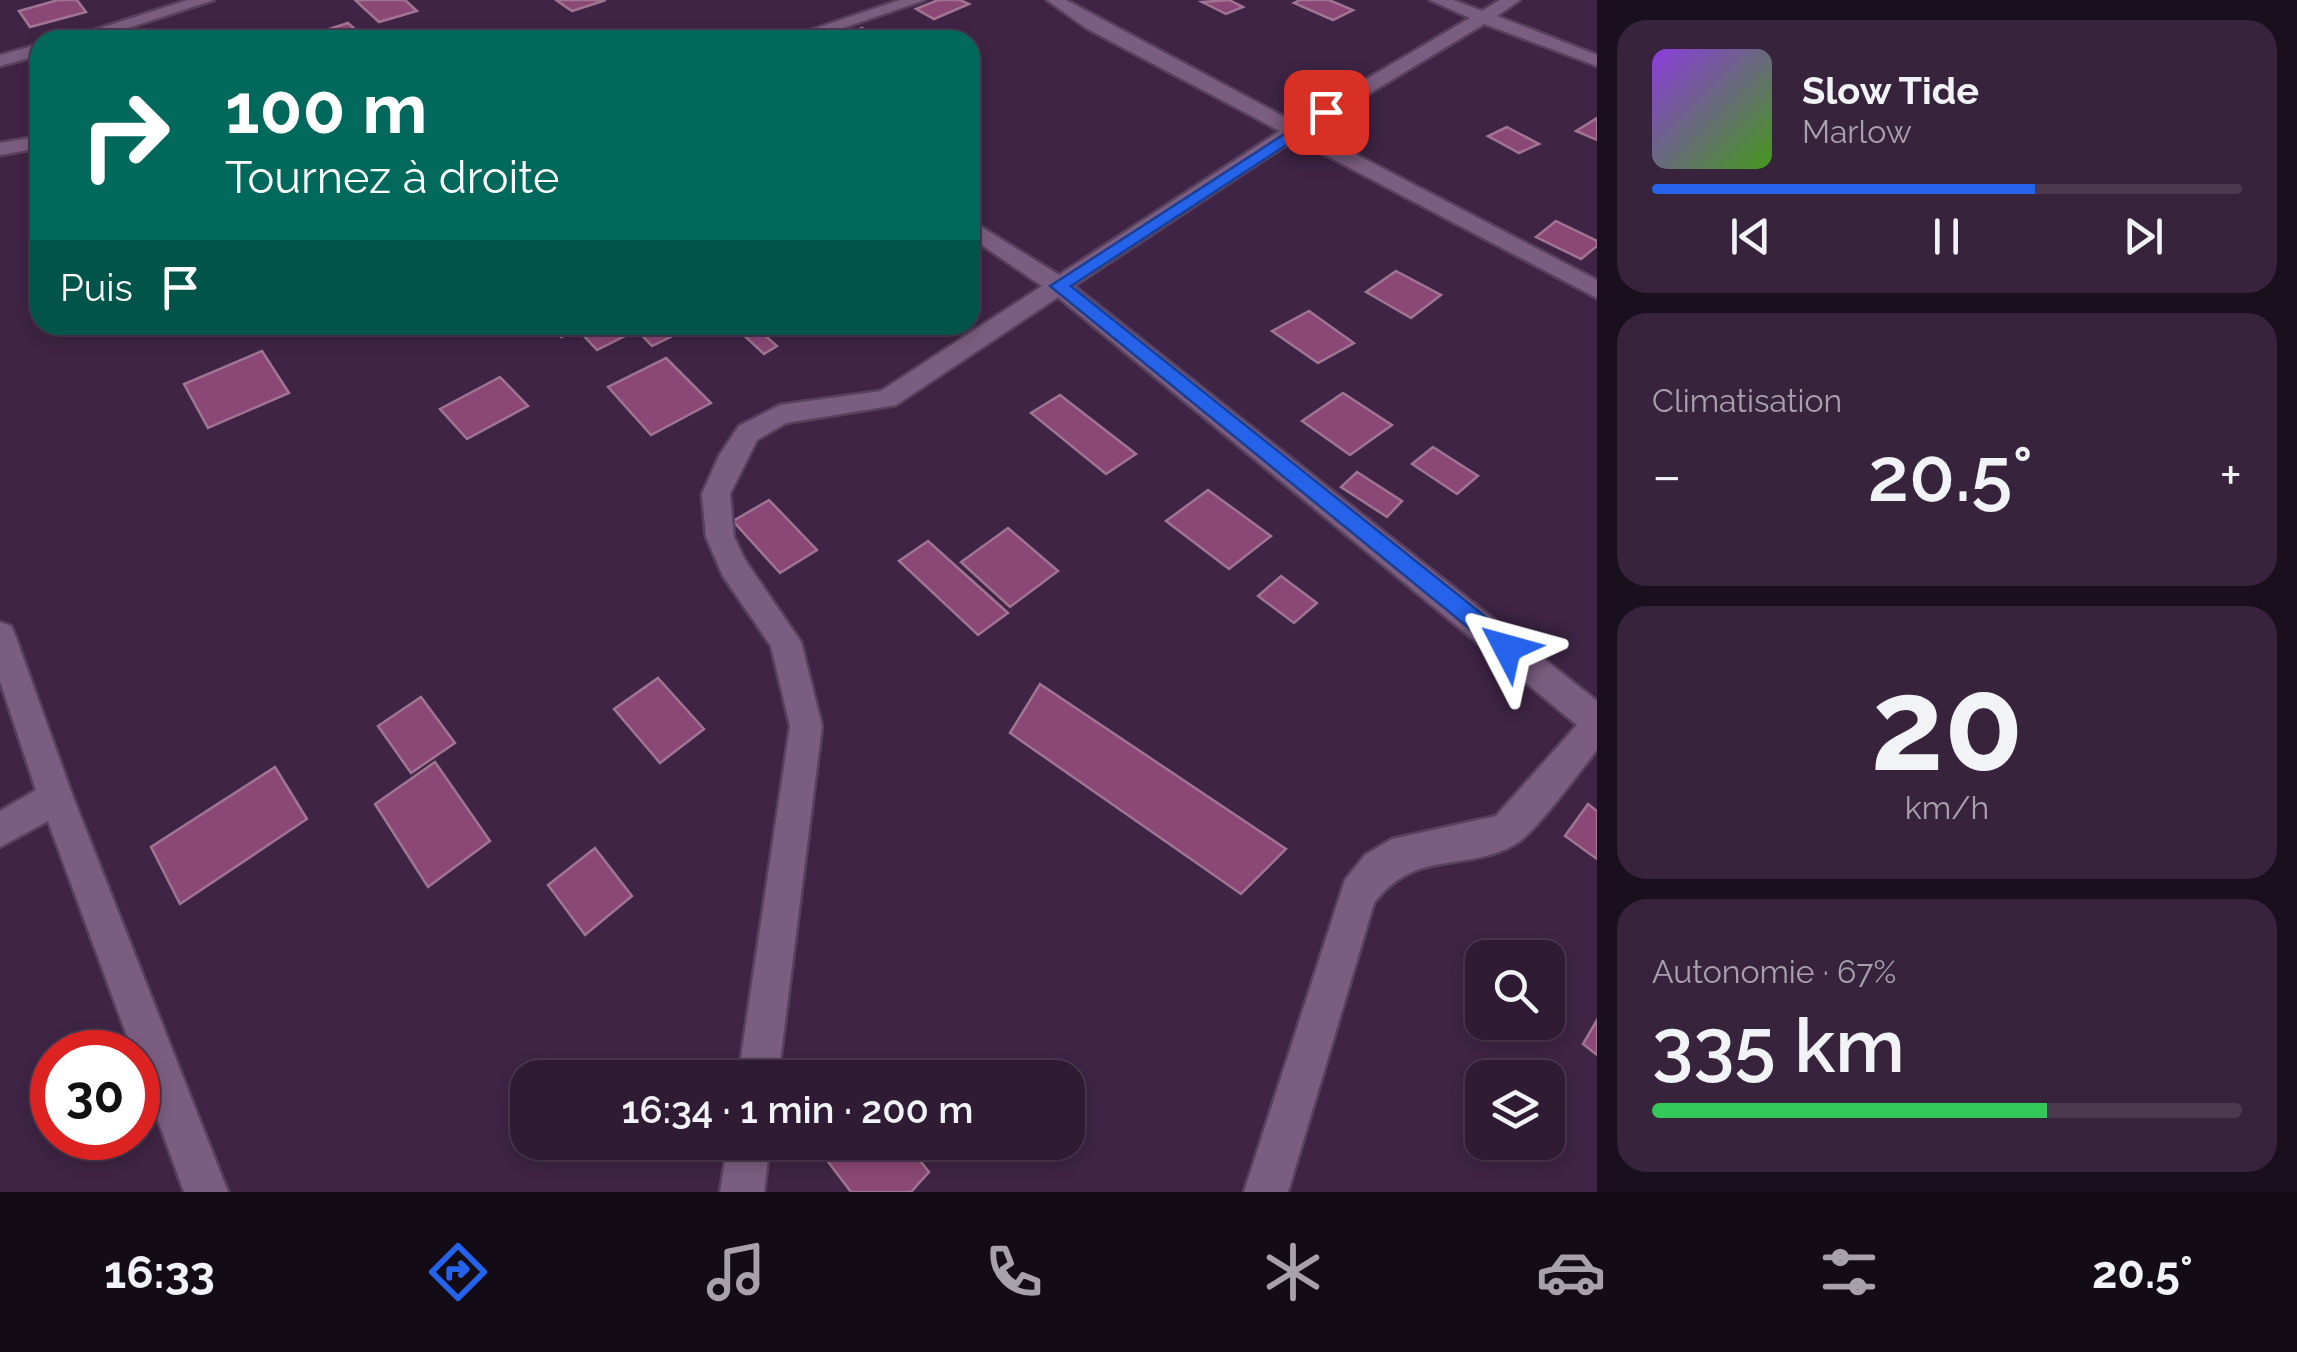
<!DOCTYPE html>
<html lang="fr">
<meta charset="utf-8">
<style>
body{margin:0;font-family:Raleway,sans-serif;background:#37243c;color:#f1f3f6;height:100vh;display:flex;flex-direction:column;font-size:38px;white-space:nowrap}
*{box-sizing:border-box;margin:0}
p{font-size:32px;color:#a7a1ac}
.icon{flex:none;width:55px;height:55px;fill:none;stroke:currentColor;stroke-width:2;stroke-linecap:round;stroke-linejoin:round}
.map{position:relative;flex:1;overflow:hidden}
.side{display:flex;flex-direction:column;gap:20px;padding:20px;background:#1a0f1d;width:700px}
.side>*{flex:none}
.guide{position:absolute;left:30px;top:30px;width:950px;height:305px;border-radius:30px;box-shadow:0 5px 15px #0003,0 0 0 2px #4a394f;background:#00695c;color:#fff;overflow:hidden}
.tools{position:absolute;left:1465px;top:940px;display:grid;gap:20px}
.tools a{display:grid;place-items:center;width:100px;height:100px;border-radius:20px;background:#2f1b34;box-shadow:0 5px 15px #0003,0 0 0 2px #4a394f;font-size:50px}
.speed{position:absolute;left:30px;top:1030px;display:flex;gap:20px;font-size:50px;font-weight:700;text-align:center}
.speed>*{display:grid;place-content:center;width:130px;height:130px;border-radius:50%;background:#2f1b34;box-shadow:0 5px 15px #0003,0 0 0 2px #4a394f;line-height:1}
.speed .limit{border:15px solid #d22;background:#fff;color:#111}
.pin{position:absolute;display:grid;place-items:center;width:85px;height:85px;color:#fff;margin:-42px;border-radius:20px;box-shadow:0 5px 15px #0006}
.me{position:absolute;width:110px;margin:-55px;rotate:309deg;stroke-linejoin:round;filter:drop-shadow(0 0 8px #0008)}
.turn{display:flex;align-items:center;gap:35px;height:210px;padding:0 30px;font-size:45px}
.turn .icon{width:130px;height:130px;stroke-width:2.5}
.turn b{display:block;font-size:70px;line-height:85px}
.then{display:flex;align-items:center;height:95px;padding:0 30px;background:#0003;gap:20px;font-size:38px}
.big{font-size:75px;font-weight:600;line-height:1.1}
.side .widget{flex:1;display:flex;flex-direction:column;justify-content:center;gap:15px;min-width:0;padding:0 35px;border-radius:30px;background:#37243c}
.side .dial{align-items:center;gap:0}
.dial b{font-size:130px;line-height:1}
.song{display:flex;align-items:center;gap:30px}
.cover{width:120px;height:120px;border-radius:15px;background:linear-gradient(135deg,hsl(270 70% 55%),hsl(100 70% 35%))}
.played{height:10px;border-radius:5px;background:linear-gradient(90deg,#2563eb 65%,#4a394f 65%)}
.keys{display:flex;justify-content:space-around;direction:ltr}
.heat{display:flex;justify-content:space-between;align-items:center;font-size:55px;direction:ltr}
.charge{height:15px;border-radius:8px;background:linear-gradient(90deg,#34c759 67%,#4a394f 0)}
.trip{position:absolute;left:510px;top:1060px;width:575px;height:100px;border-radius:30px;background:#2f1b34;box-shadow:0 5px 15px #0003,0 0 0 2px #4a394f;font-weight:600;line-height:100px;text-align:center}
.menu{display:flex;height:160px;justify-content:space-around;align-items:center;background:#130b15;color:#a7a1ac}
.menu .icon{width:70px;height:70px}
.menu .active{color:#2563eb}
.menu b{font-size:45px;color:#f1f3f6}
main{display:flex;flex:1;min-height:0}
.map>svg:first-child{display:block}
.building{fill:#8b4776;stroke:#a07591;stroke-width:2.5}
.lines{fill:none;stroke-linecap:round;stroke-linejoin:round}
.minor-casing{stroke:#58415d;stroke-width:5}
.minor{fill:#7b5d81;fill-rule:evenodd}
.route{fill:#2563eb;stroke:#184099;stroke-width:2.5}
</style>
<main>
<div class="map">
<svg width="1597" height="1192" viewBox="0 0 1597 1192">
<rect width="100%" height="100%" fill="#3f2445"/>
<g class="building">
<path d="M58,0H77L86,12L30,27L19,11Z"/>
<path d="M355,0H405L417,11L379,22Z"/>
<path d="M556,0H606L572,11Z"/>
<path d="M938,0H960L969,4L934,19L916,9Z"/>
<path d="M1229,0L1243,7L1226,14L1202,2Z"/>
<path d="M1300,0H1329L1353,10L1333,20L1294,3Z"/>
<path d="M348,23L367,40H295Z"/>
<path d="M862,28L883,40H856L846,35Z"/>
<path d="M1597,118V140L1576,131Z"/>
<path d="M1507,127L1539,144L1519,153L1488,136Z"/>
<path d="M1556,221L1597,241V246L1581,259L1536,237Z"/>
<path d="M1396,271L1441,295L1411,318L1366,292Z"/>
<path d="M1309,311L1354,343L1318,363L1272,331Z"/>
<path d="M550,325H587L561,337Z"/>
<path d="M606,325H622L631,333L597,350L584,336Z"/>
<path d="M632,325H695L652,346Z"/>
<path d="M753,325L777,346L764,354L739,331Z"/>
<path d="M262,351L289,393L208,428L184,384Z"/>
<path d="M666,358L711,403L651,435L608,387Z"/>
<path d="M500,377L528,406L467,439L440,409Z"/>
<path d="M1343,393L1392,425L1350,455L1302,421Z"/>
<path d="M1060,395L1136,454L1106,474L1031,413Z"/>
<path d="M1433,447L1478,476L1457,494L1412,464Z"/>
<path d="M1357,472L1402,501L1387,517L1341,487Z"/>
<path d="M1208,490L1271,536L1229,569L1166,521Z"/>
<path d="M769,500L817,550L780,573L733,521Z"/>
<path d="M1008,528L1058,571L1010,607L961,562Z"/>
<path d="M928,541L1008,613L978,635L899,561Z"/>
<path d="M1281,576L1317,603L1294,623L1258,596Z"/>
<path d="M658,678L704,729L660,763L614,709Z"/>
<path d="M1040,684L1286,849L1241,894L1010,733Z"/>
<path d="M421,697L455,743L411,773L378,726Z"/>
<path d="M435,762L490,841L428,887L375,804Z"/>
<path d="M275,767L307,819L180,904L151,847Z"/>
<path d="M1588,804L1597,811V859L1565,836Z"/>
<path d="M595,848L632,896L585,935L548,885Z"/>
<path d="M1597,1020V1055L1583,1044Z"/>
<path d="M813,1142H905L929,1172L911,1192H851Z"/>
</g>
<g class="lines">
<defs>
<g id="minor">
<path d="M188,0H214L91,40H63Z"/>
<path d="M900,0H925L808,40H781Z"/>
<path d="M1047,0H1066L1294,122L1470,18L1430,0H1453L1482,11L1500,0H1520L1497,16L1597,55V66L1484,24L1309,130L1597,280V298L1295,139L1074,286L1597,701V750C1579,772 1535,834 1514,845C1462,873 1417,848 1374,903L1288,1192H1244L1345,880L1365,855L1392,839L1496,816L1577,725L1058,297L896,405L786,423L757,440L730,494L734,537L745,560L801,642L822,726L778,1078H738L790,726L771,646L723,576L706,537L702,494L719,456L739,426L780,405L881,391L1042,286L970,237V220L1059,275L1280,131L1086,28Z"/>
<path d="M40,44V55L0,66V55Z"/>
<path d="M40,136V148L0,155V143Z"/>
<path d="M0,622L11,626L15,635L73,797L228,1192H184L138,1065V1052H133L48,821L0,847V811L36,790L0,681Z"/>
<path d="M728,1142H770L764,1192H720Z"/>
</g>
</defs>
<use href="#minor" class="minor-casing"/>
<use href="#minor" class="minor"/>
</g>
<path class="route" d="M1326,107L1334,112L1332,115L1071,286L1516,641L1519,648L1507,659L1050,286Z"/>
</svg>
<div class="tools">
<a><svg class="icon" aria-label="search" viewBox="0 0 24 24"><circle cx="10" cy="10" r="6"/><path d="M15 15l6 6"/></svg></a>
<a><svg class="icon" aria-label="layers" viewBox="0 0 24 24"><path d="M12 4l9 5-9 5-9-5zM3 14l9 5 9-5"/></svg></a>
</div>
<div class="speed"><div class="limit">30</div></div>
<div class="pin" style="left:1326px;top:112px;background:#d93025"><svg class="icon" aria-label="arrive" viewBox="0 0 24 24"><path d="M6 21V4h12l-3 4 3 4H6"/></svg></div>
<svg class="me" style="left:1507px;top:648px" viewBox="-20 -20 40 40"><path d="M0-17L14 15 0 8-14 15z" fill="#2563eb" stroke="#fff" stroke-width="4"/></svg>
<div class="trip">16:34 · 1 min · 200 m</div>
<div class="guide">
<div class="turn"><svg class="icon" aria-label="right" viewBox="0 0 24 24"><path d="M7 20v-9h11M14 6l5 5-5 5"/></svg><div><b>100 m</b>Tournez à droite</div></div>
<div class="then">Puis<svg class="icon" aria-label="arrive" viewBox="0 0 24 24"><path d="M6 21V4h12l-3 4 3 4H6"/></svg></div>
</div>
</div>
<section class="side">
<div class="widget">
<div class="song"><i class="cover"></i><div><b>Slow Tide</b><p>Marlow</p></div></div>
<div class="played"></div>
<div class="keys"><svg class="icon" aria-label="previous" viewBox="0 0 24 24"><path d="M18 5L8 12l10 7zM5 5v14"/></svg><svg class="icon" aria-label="pause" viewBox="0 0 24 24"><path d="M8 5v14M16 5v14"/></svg><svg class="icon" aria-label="next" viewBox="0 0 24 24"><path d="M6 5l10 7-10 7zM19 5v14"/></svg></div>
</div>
<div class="widget"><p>Climatisation</p>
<div class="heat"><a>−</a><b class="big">20.5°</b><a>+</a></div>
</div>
<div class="widget dial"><b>20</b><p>km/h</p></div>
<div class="widget"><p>Autonomie · 67%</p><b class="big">335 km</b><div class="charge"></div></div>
</section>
</main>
<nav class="menu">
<b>16:33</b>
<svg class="icon active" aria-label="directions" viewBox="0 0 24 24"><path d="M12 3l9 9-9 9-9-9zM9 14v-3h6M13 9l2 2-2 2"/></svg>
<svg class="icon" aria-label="music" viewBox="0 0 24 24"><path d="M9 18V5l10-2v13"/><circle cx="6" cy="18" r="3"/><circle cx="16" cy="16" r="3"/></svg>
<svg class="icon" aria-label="phone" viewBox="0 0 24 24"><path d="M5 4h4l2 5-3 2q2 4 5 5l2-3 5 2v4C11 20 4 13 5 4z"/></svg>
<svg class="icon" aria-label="climate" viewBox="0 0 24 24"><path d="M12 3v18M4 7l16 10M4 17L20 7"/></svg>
<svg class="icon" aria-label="car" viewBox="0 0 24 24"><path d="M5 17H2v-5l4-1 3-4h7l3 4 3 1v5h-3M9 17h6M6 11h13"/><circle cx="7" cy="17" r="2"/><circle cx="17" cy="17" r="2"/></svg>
<svg class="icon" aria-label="filters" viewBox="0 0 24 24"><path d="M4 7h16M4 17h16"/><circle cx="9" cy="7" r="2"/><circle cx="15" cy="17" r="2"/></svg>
<b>20.5°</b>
</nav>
